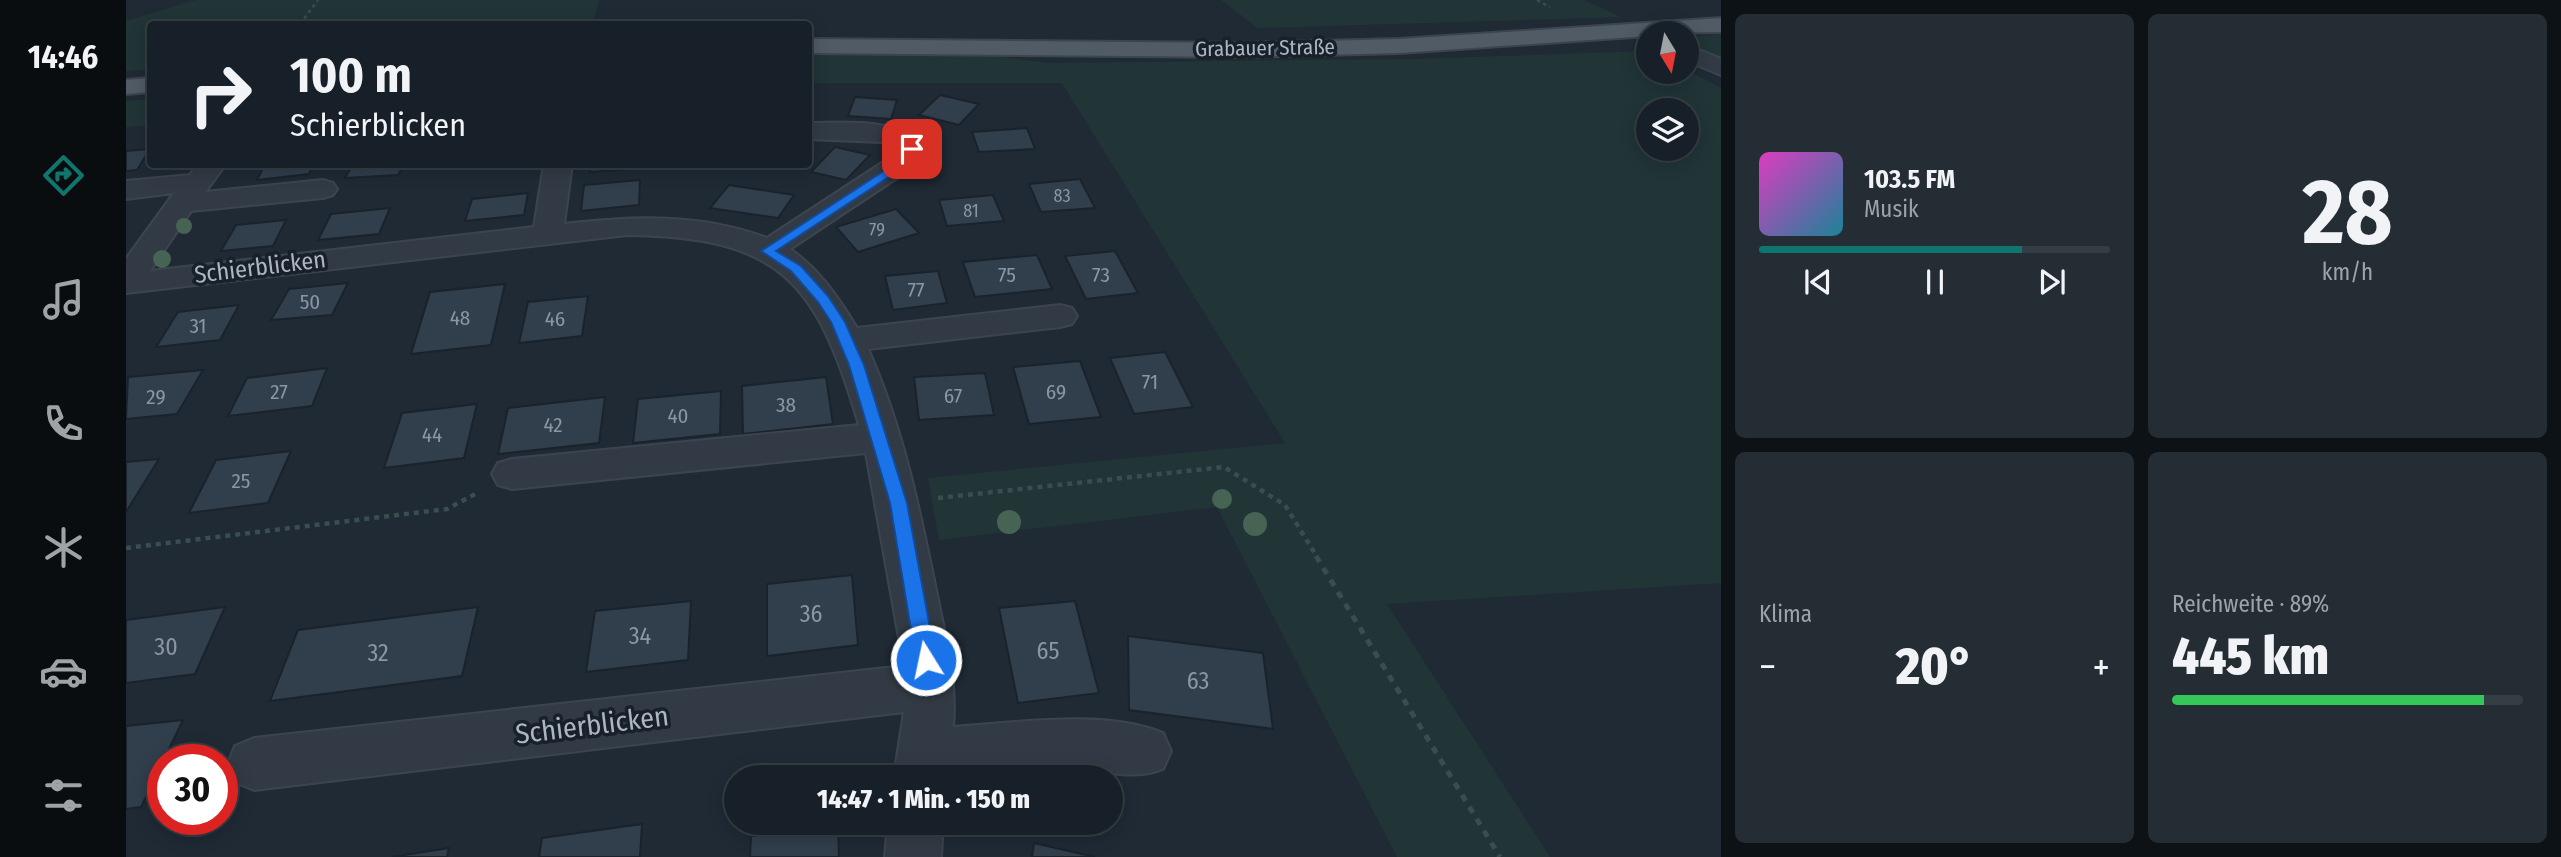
<!DOCTYPE html>
<html lang="de">
<meta charset="utf-8">
<style>
body{margin:0;font-family:"Fira Sans Condensed",sans-serif;background:#242d34;color:#f1f3f6;height:100vh;display:flex;flex-direction:column;font-size:26px;white-space:nowrap}
*{box-sizing:border-box;margin:0}
p{font-size:23px;color:#9ea3a8}
.icon{flex:none;width:38px;height:38px;fill:none;stroke:currentColor;stroke-width:2;stroke-linecap:round;stroke-linejoin:round}
.map{position:relative;flex:1;overflow:hidden}
.side{display:flex;flex-direction:column;gap:14px;padding:14px;background:#0d1216;width:840px}
.side>*{flex:none}
.banner{position:absolute;left:21px;top:21px;width:665px;height:147px;border-radius:7px;box-shadow:0 4px 18px #0003,0 0 0 2px #363e45;background:#172028;color:#f1f3f6;overflow:hidden}
.needle{width:46px;rotate:170deg}
.buttons{position:absolute;left:1510px;top:21px;display:grid;gap:14px}
.buttons a{display:grid;place-items:center;width:63px;height:63px;border-radius:50%;background:#172028;box-shadow:0 4px 18px #0003,0 0 0 2px #363e45;font-size:35px}
.speed{position:absolute;left:21px;top:744px;display:flex;gap:14px;font-size:35px;font-weight:700;text-align:center}
.speed>*{display:grid;place-content:center;width:91px;height:91px;border-radius:50%;background:#172028;box-shadow:0 4px 18px #0003,0 0 0 2px #363e45;line-height:1}
.speed .limit{border:10px solid #d22;background:#fff;color:#111}
.pin{position:absolute;display:grid;place-items:center;width:60px;height:60px;color:#fff;margin:-30px;border-radius:14px;box-shadow:0 4px 10px #0006}
.me{position:absolute;width:77px;margin:-38px;rotate:350deg;stroke-linejoin:round;filter:drop-shadow(0 0 5px #0008)}
.turn{display:flex;align-items:center;gap:24px;height:147px;padding:0 28px;font-size:32px}
.turn .icon{width:91px;height:91px;stroke-width:2.5}
.turn b{display:block;font-size:49px;line-height:60px}
.big{font-size:52px;font-weight:800;line-height:1.1}
.side .widget{flex:1;display:flex;flex-direction:column;justify-content:center;gap:10px;min-width:0;padding:0 24px;border-radius:10px;background:#242d34}
.side .dial{align-items:center;gap:0}
.dial b{font-size:91px;line-height:1}
.song{display:flex;align-items:center;gap:21px}
.cover{width:84px;height:84px;border-radius:10px;background:linear-gradient(135deg,hsl(310 70% 55%),hsl(190 70% 35%))}
.played{height:7px;border-radius:4px;background:linear-gradient(90deg,#0f766e 75%,#363e45 75%)}
.keys{display:flex;justify-content:space-around;direction:ltr}
.heat{display:flex;justify-content:space-between;align-items:center;font-size:38px;direction:ltr}
.charge{height:10px;border-radius:5px;background:linear-gradient(90deg,#34c759 89%,#363e45 0)}
.side .tiles{flex:1;display:grid;gap:14px;grid-template-columns:repeat(2,1fr)}
.trip{position:absolute;left:598px;top:765px;width:399px;height:70px;border-radius:35px;background:#172028;box-shadow:0 4px 18px #0003,0 0 0 2px #363e45;font-weight:800;line-height:70px;text-align:center}
main{display:flex;flex:1;min-height:0}
.tabs{display:flex;flex-direction:column;width:126px;justify-content:space-around;align-items:center;background:#090d10;color:#9ea3a8}
.tabs .icon{width:49px;height:49px}
.tabs .current{color:#0f766e}
.tabs b{font-size:32px;color:#f1f3f6}
.map>svg:first-child{display:block}
.green{fill:#213536;fill-rule:evenodd}
.building{fill:#313e4c;stroke:#1a232c;stroke-width:2}
.lines{fill:none;stroke-linecap:round;stroke-linejoin:round}
.minor-casing{stroke:#3c454f;stroke-width:4}
.major-casing{stroke:#3c454f;stroke-width:4}
.path-far2{stroke:#394e4e;stroke-width:2.5;stroke-dasharray:3.5 3.5;stroke-linecap:butt}
.path-far1{stroke:#394e4e;stroke-width:4.5;stroke-dasharray:5 5;stroke-linecap:butt}
.path{stroke:#394e4e;stroke-width:5;stroke-dasharray:7 7;stroke-linecap:butt}
.minor{fill:#323b45;fill-rule:evenodd}
.major{fill:#505b66;fill-rule:evenodd}
.tree{fill:#466353}
.route{fill:#1a73e8;stroke:#114b97;stroke-width:2}
.labels{text-anchor:middle;dominant-baseline:central;stroke-width:7;stroke-linejoin:round;paint-order:stroke}
.far-number-label{font-size:18px;fill:#8b96a3}
.far-street-label{font-size:21px;fill:#acb6c3;stroke:#18212a}
.number-label{font-size:21px;fill:#8b96a3}
.street-label{font-size:24px;fill:#acb6c3;stroke:#18212a}
.near-number-label{font-size:24px;fill:#8b96a3}
.near-street-label{font-size:28px;fill:#acb6c3;stroke:#18212a}
</style>
<main>
<nav class="tabs">
<b>14:46</b>
<svg class="icon current" aria-label="directions" viewBox="0 0 24 24"><path d="M12 3l9 9-9 9-9-9zM9 14v-3h6M13 9l2 2-2 2"/></svg>
<svg class="icon" aria-label="music" viewBox="0 0 24 24"><path d="M9 18V5l10-2v13"/><circle cx="6" cy="18" r="3"/><circle cx="16" cy="16" r="3"/></svg>
<svg class="icon" aria-label="phone" viewBox="0 0 24 24"><path d="M5 4h4l2 5-3 2q2 4 5 5l2-3 5 2v4C11 20 4 13 5 4z"/></svg>
<svg class="icon" aria-label="climate" viewBox="0 0 24 24"><path d="M12 3v18M4 7l16 10M4 17L20 7"/></svg>
<svg class="icon" aria-label="car" viewBox="0 0 24 24"><path d="M5 17H2v-5l4-1 3-4h7l3 4 3 1v5h-3M9 17h6M6 11h13"/><circle cx="7" cy="17" r="2"/><circle cx="17" cy="17" r="2"/></svg>
<svg class="icon" aria-label="filters" viewBox="0 0 24 24"><path d="M4 7h16M4 17h16"/><circle cx="9" cy="7" r="2"/><circle cx="15" cy="17" r="2"/></svg>
</nav>
<div class="map">
<svg width="1595" height="857" viewBox="0 0 1595 857">
<rect width="100%" height="100%" fill="#1f2a35"/>
<g class="green">
<path d="M70,0H473L467,24H24V69L0,71V21Z"/>
<path d="M1095,0H1458L1495,17L1132,28Z"/>
<path d="M1595,34V58L1561,44V38Z"/>
<path d="M1522,51V72L1561,70L1595,88V583L1261,604L1424,857H1271L1091,507L813,540L802,478L1159,443L936,83H683L682,55L837,52L924,63L1290,59ZM1522,110H1561V149H1522Z"/>
<path d="M24,99V125L0,127V101Z"/>
</g>
<g class="building">
<path d="M814,95L853,104L833,125L793,115Z"/>
<path d="M729,97L771,100L765,119L722,116Z"/>
<path d="M901,128L909,149L853,152L846,132Z"/>
<path d="M709,147L744,155L720,180L685,172Z"/>
<path d="M24,149L11,170L0,171V151Z"/>
<path d="M139,164H188L183,174L131,180Z"/>
<path d="M227,164H278L272,175L219,178Z"/>
<path d="M465,164H517L516,168L464,172Z"/>
<path d="M954,179L969,208L915,212L903,184Z"/>
<path d="M514,180L513,205L455,211L458,185Z"/>
<path d="M603,185L668,195L652,218L584,208Z"/>
<path d="M402,193L398,215L339,221L346,199Z"/>
<path d="M867,195L878,221L821,226L813,200Z"/>
<path d="M264,208L253,234L192,240L205,214Z"/>
<path d="M770,209L793,233L732,252L710,227Z"/>
<path d="M160,220L147,246L95,251L110,225Z"/>
<path d="M989,251L1012,293L960,299L939,256Z"/>
<path d="M911,255L926,289L849,297L837,262Z"/>
<path d="M812,271L821,303L767,310L759,276Z"/>
<path d="M222,283L206,315L145,320L163,289Z"/>
<path d="M379,284L365,345L285,354L304,292Z"/>
<path d="M462,296L456,336L393,343L402,302Z"/>
<path d="M113,305L94,340L30,347L52,312Z"/>
<path d="M1039,352L1067,407L1008,414L984,358Z"/>
<path d="M954,361L975,417L903,424L887,367Z"/>
<path d="M201,368L186,406L102,416L121,378Z"/>
<path d="M77,370L51,414L0,419L2,377Z"/>
<path d="M859,373L868,415L793,420L788,377Z"/>
<path d="M700,377L707,424L617,434L616,386Z"/>
<path d="M595,391L594,434L507,443L512,399Z"/>
<path d="M479,397L473,443L372,454L382,408Z"/>
<path d="M351,404L338,458L258,468L276,413Z"/>
<path d="M165,451L142,503L63,513L90,460Z"/>
<path d="M33,459L0,512V462Z"/>
<path d="M726,575L732,645L641,656V584Z"/>
<path d="M565,601L562,660L460,672L469,611Z"/>
<path d="M949,601L973,693L892,703L873,608Z"/>
<path d="M99,607L69,674L0,683V620Z"/>
<path d="M352,607L336,676L144,701L172,630Z"/>
<path d="M1002,636L1137,653L1147,729L1003,710Z"/>
<path d="M57,720L15,807L0,809V726Z"/>
<path d="M516,824L514,857H413L416,838Z"/>
<path d="M712,828L713,857H624L625,836Z"/>
<path d="M908,843L969,857H906Z"/>
<path d="M323,848L321,857H266Z"/>
</g>
<g class="lines">
<defs>
<g id="minor">
<path d="M1561,45L1595,59V75L1561,61Z"/>
<path d="M682,123C718,123 763,118 792,140L799,156L795,162L664,249C694,270 712,297 731,328L934,305L946,308L951,316L946,324L934,327L742,349C777,427 794,511 811,595C820,640 831,680 827,727C891,723 977,709 1037,733L1045,751L1037,769C1008,781 978,770 947,770C888,770 828,777 768,777L778,712L128,790L109,782L102,764L109,746L128,738L778,666L740,453L386,489L372,485L366,474L372,463L386,459L733,425C691,282 656,237 501,235L0,293V259L48,193L0,199V181L64,175L72,164H100L79,192L197,180L207,183L211,189L207,195L197,198L65,211L24,271L408,227L418,164H446L438,224C508,216 574,213 641,238L771,153L764,145L755,142L682,139Z"/>
<path d="M762,822H817L815,857H759Z"/>
</g>
<g id="major">
<path d="M1595,18V32L1522,33V36L1274,53L1115,57L682,53V39L1115,43L1274,39Z"/>
<path d="M24,78V92L0,94V80Z"/>
</g>
</defs>
<use href="#minor" class="minor-casing"/>
<use href="#major" class="major-casing"/>
<g class="path-far2">
<path d="M1411,0L1424,7"/>
<path d="M174,24L192,0"/>
</g>
<g class="path-far1">
<path d="M812,498L1098,467L1159,505L1191,557"/>
<path d="M0,548L321,509L351,493"/>
</g>
<path class="path" d="M1190,556L1374,857"/>
<use href="#minor" class="minor"/>
<use href="#major" class="major"/>
</g>
<g class="tree">
<circle cx="58" cy="226" r="8"/>
<circle cx="36" cy="259" r="9"/>
<circle cx="1096" cy="499" r="10"/>
<circle cx="883" cy="522" r="12"/>
<circle cx="1129" cy="524" r="12"/>
</g>
<path class="route" d="M782,146H790V156L775,169L650,251L675,266L702,296L719,322L738,365L781,503L810,660L807,666L800,669L793,666L790,660L764,503L723,365L705,322L692,302L665,271L635,251L767,165L779,154Z"/>
<g class="labels">
<g class="far-number-label">
<text x="936" y="196">83</text>
<text x="845" y="211">81</text>
<text x="751" y="230">79</text>
</g>
<g class="far-street-label">
<text transform="translate(1139 48) rotate(-1)">Grabauer Straße</text>
</g>
<g class="number-label">
<text x="881" y="275">75</text>
<text x="975" y="275">73</text>
<text x="790" y="290">77</text>
<text x="184" y="302">50</text>
<text x="334" y="318">48</text>
<text x="429" y="319">46</text>
<text x="72" y="326">31</text>
<text x="1024" y="382">71</text>
<text x="153" y="392">27</text>
<text x="930" y="392">69</text>
<text x="827" y="396">67</text>
<text x="30" y="397">29</text>
<text x="660" y="405">38</text>
<text x="552" y="416">40</text>
<text x="427" y="425">42</text>
<text x="306" y="435">44</text>
<text x="115" y="481">25</text>
</g>
<g class="street-label">
<text transform="translate(134 267) rotate(-7)">Schierblicken</text>
</g>
<g class="near-number-label">
<text x="685" y="614">36</text>
<text x="514" y="636">34</text>
<text x="40" y="647">30</text>
<text x="922" y="651">65</text>
<text x="252" y="653">32</text>
<text x="1072" y="681">63</text>
</g>
<g class="near-street-label">
<text transform="translate(466 725) rotate(-7)">Schierblicken</text>
</g>
</g>
</svg>
<div class="buttons">
<a><svg class="needle" viewBox="-14 -14 28 28"><path d="M0-13l5 13h-10z" fill="#e53935"/><path d="M0 13l5-13h-10z" fill="#9ea3a8"/></svg></a>
<a><svg class="icon" aria-label="layers" viewBox="0 0 24 24"><path d="M12 4l9 5-9 5-9-5zM3 14l9 5 9-5"/></svg></a>
</div>
<div class="speed"><div class="limit">30</div></div>
<div class="pin" style="left:786px;top:149px;background:#d93025"><svg class="icon" aria-label="arrive" viewBox="0 0 24 24"><path d="M6 21V4h12l-3 4 3 4H6"/></svg></div>
<svg class="me" style="left:800px;top:660px" viewBox="-20 -20 40 40"><circle r="17" fill="#1a73e8" stroke="#fff" stroke-width="3"/><path d="M0-11L8 9 0 5-8 9z" fill="#fff"/></svg>
<div class="trip">14:47 · 1 Min. · 150 m</div>
<div class="banner">
<div class="turn"><svg class="icon" aria-label="right" viewBox="0 0 24 24"><path d="M7 20v-9h11M14 6l5 5-5 5"/></svg><div><b>100 m</b>Schierblicken</div></div>
</div>
</div>
<section class="side">
<div class="tiles">
<div class="widget">
<div class="song"><i class="cover"></i><div><b>103.5 FM</b><p>Musik</p></div></div>
<div class="played"></div>
<div class="keys"><svg class="icon" aria-label="previous" viewBox="0 0 24 24"><path d="M18 5L8 12l10 7zM5 5v14"/></svg><svg class="icon" aria-label="pause" viewBox="0 0 24 24"><path d="M8 5v14M16 5v14"/></svg><svg class="icon" aria-label="next" viewBox="0 0 24 24"><path d="M6 5l10 7-10 7zM19 5v14"/></svg></div>
</div>
<div class="widget dial"><b>28</b><p>km/h</p></div>
<div class="widget"><p>Klima</p>
<div class="heat"><a>−</a><b class="big">20°</b><a>+</a></div>
</div>
<div class="widget"><p>Reichweite · 89%</p><b class="big">445 km</b><div class="charge"></div></div>
</div>
</section>
</main>
